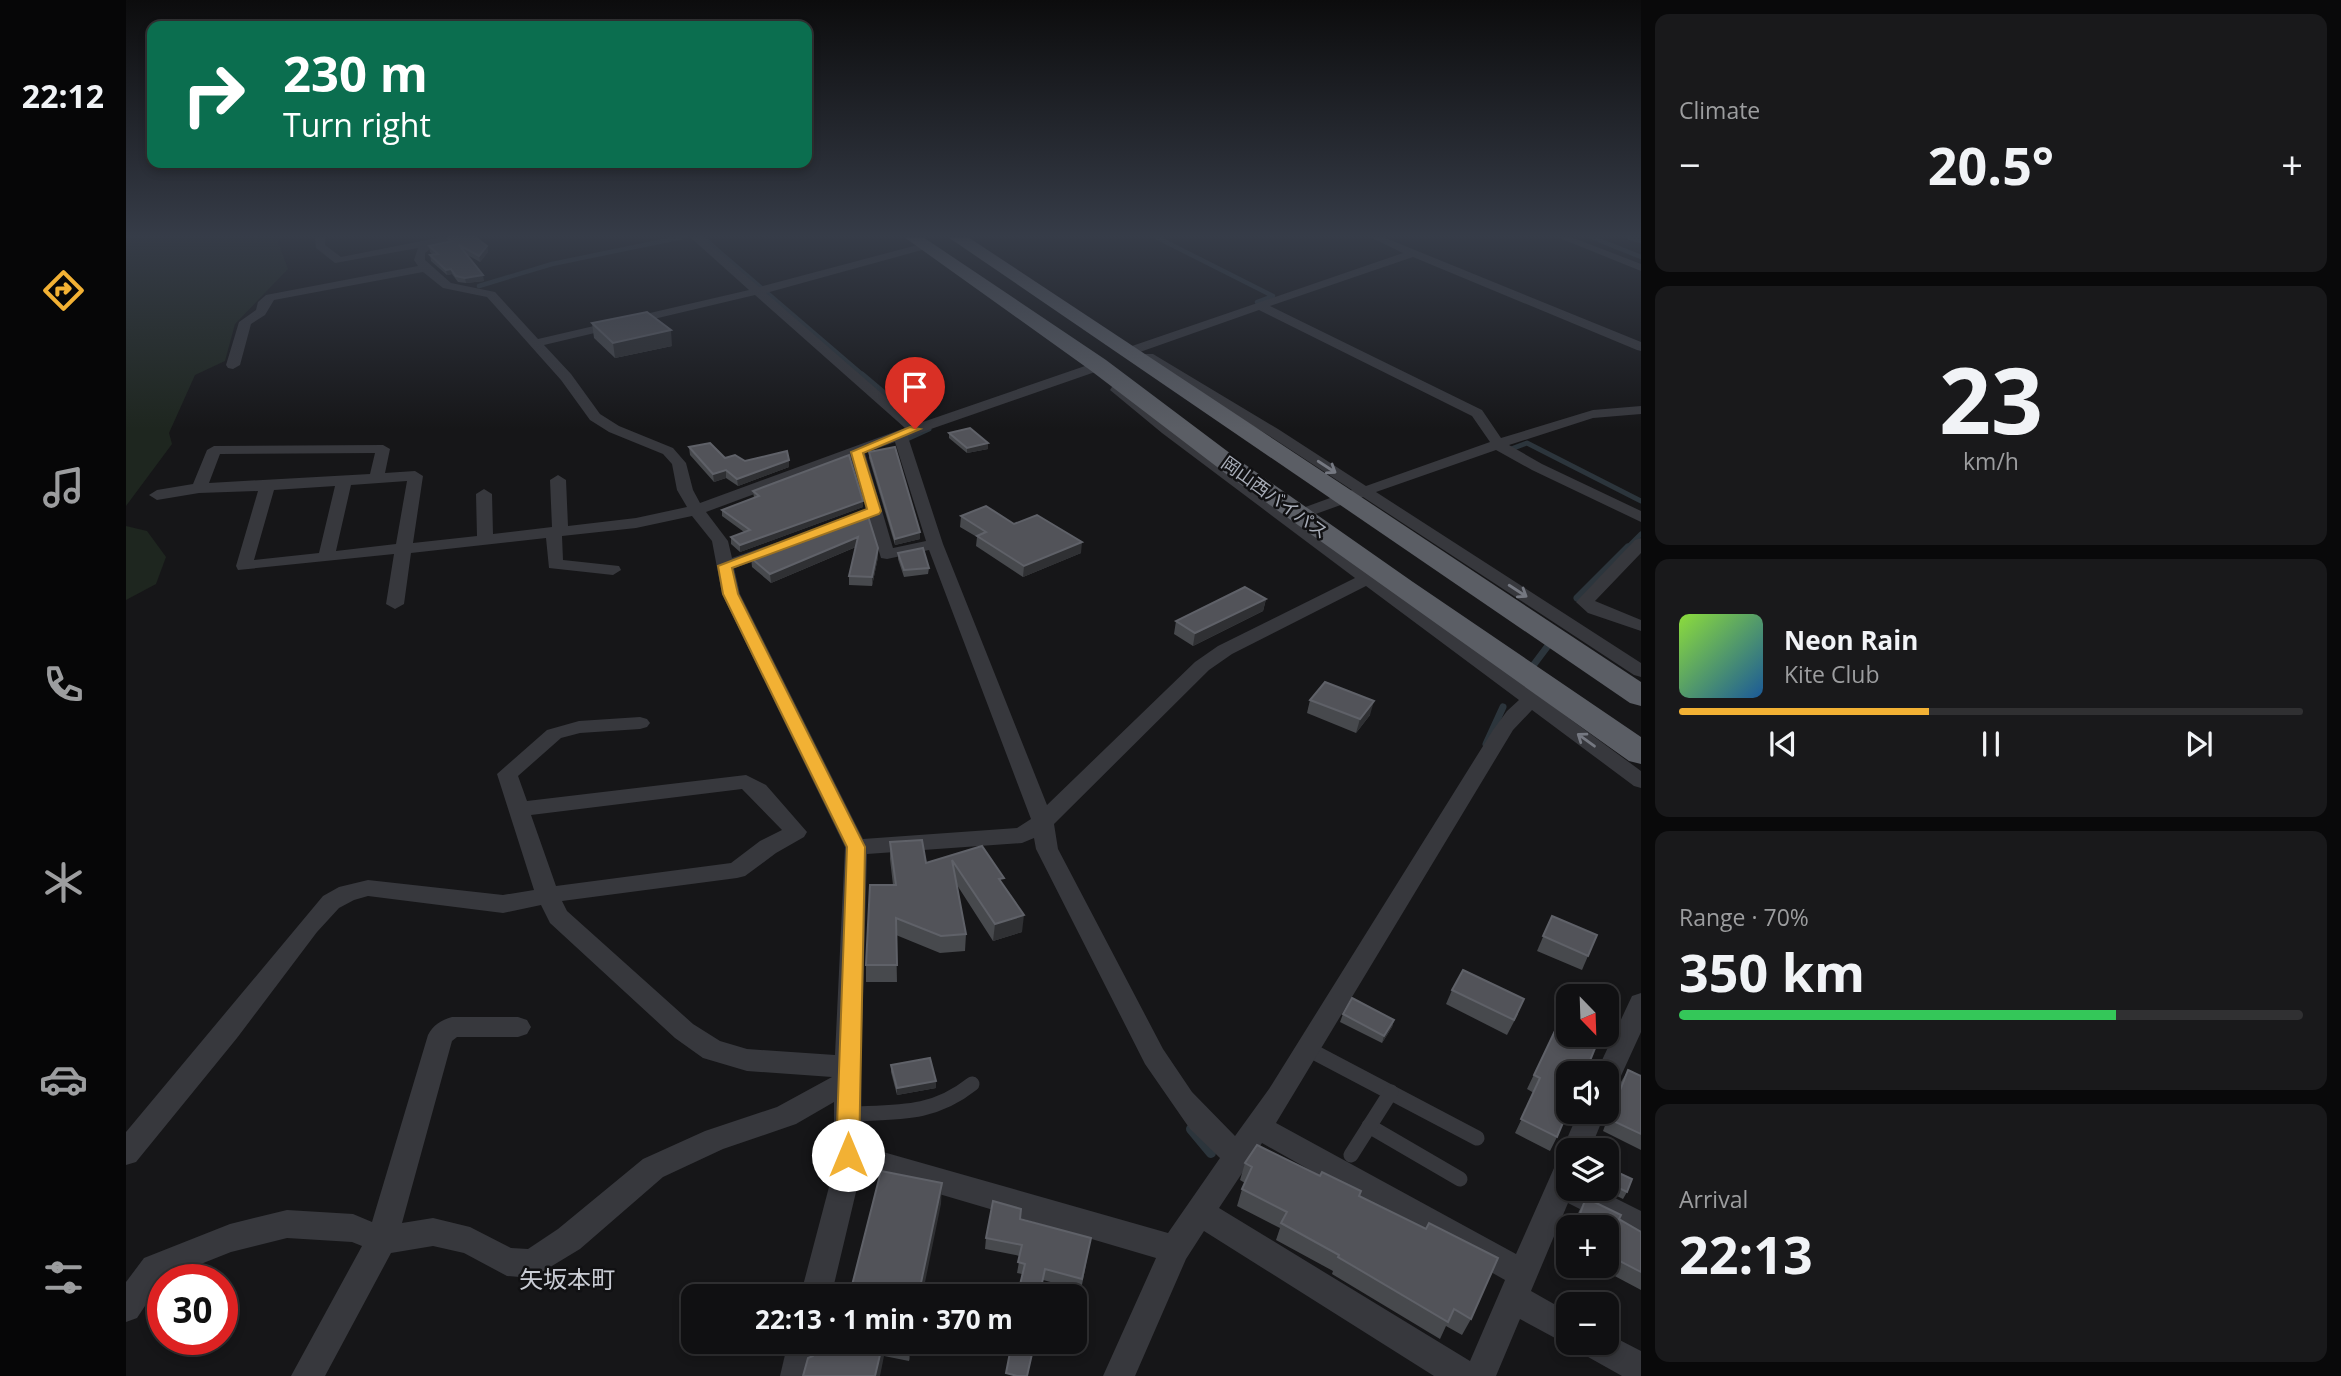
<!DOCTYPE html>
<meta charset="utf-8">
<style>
body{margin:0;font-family:"Open Sans","Noto Sans JP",sans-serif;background:#19191b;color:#f1f3f6;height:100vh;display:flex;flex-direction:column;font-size:26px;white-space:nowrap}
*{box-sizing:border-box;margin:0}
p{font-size:23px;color:#9c9d9f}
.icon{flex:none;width:38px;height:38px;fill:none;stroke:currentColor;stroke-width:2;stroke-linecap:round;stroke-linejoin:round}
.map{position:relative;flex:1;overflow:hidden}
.sheet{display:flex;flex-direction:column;gap:14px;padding:14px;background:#09090a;width:700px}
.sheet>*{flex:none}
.top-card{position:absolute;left:21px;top:21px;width:665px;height:147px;border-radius:14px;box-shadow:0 4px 10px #0003,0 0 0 2px #303032;background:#0b6e4f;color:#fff;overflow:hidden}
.needle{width:46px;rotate:157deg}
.tools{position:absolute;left:1430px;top:984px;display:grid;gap:14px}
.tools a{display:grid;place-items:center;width:63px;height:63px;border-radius:14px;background:#101012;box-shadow:0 4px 10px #0003,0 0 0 2px #303032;font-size:35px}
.speed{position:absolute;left:21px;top:1264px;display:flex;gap:14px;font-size:35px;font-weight:700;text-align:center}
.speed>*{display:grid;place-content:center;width:91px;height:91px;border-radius:50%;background:#101012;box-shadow:0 4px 10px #0003,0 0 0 2px #303032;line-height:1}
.speed .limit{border:10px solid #d22;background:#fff;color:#111}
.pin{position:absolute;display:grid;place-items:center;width:60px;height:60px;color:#fff;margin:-72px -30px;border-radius:50% 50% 50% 0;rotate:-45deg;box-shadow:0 0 7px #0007}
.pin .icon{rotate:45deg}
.me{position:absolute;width:77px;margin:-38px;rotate:0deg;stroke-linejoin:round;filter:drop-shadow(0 0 5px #0008)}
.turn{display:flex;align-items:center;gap:24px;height:147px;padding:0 21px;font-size:32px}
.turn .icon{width:91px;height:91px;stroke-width:2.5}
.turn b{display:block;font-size:49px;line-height:60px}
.big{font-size:52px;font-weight:700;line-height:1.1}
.sheet .widget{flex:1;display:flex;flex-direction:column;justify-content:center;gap:10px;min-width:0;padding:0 24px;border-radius:14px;background:#19191b}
.sheet .dial{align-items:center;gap:0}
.dial b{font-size:91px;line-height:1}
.song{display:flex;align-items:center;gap:21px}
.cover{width:84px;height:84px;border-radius:10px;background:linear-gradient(135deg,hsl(90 70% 55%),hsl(210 70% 35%))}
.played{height:7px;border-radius:4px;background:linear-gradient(90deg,#f2b134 40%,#303032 40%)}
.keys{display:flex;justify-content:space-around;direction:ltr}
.heat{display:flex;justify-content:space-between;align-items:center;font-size:38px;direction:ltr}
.charge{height:10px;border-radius:5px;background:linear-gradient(90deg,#34c759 70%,#303032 0)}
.trip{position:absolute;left:555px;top:1284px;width:406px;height:70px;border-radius:14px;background:#101012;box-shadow:0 4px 10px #0003,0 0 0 2px #303032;font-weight:700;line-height:70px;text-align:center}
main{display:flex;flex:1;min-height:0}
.menu{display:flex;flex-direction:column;width:126px;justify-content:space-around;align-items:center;background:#060607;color:#9c9d9f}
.menu .icon{width:49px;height:49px}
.menu .selected{color:#f2b134}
.menu b{font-size:32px;color:#f1f3f6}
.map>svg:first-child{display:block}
.green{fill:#1e261f}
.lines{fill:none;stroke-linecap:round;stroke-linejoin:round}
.stream-far3{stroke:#2c353c;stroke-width:4.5}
.stream-far2{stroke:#2c353c;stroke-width:5}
.stream-far1{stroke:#2c353c;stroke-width:7}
.stream{stroke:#2c353c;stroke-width:10}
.service{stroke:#37383d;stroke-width:15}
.minor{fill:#37383d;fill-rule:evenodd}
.trunk{fill:#5b5e65;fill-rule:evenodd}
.wall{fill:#47494d}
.shaded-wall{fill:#2f3033}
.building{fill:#525359;stroke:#5f6168;stroke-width:2}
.oneway{stroke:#757881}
.route{fill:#f2b134;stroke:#9d7322;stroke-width:2}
.labels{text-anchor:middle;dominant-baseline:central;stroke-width:5;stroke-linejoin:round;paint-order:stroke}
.street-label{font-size:18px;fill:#a8adb8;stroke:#111113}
.near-quarter-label{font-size:24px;fill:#c9ccd4;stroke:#111113}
</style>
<main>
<nav class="menu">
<b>22:12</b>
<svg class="icon selected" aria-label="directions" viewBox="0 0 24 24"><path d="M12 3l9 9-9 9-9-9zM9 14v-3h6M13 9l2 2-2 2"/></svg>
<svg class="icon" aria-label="music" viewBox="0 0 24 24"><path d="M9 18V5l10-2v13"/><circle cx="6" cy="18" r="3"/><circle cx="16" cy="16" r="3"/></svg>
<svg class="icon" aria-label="phone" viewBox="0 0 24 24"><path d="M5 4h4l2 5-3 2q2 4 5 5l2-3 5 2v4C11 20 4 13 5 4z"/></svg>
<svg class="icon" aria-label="climate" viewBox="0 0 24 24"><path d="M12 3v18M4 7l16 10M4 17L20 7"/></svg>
<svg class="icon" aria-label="car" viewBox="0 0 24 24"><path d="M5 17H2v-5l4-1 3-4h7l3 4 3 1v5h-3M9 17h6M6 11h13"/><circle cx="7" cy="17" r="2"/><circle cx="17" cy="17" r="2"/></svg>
<svg class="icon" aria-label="filters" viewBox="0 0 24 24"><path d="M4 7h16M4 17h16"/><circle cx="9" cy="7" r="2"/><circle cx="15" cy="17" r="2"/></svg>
</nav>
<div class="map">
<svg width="1515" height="1376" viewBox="0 0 1515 1376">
<rect width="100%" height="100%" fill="#161618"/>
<g class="green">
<path d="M0,237H156L152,242L162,269L109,324L99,361L69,375L43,433L46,444L0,506Z"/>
<path d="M0,526L21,531L40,557L30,584L0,600Z"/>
</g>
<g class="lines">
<g class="stream-far3">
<path d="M576,237L738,376"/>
<path d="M1030,237L1147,296L1131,302"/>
<path d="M1465,237L1515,257"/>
<path d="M1502,237L1515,241"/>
<path d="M353,286L426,264L557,237"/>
</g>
<g class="stream-far2">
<path d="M736,374L801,429"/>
<path d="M781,439L803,429"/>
<path d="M1385,449L1401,443L1515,501"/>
<path d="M1500,549L1515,534"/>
</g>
<g class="stream-far1">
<path d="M1451,598L1502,547"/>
<path d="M1403,671L1427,639"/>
<path d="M1360,744L1377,707"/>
</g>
<path class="stream" d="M1065,1129L1085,1153"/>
<g class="service">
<path d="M1182,1049L1351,1138"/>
<path d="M725,1114C773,1112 807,1115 846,1084"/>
<path d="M1243,1126L1334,1179"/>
<path d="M1225,1155L1265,1092"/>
</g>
<g class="minor">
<path d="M189,237H199V245L215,257L316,237H335L310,244L299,253V260L325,283L369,292L412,339L623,290L564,237H575L633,287L799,243L803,244V248L640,293L791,424L959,366H969V372L782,437L817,544L921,805L1069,662L1092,646L1229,578L1036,433L984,390L986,387H996L1163,513L1226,490L1142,435L1017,360V354H1027L1152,429L1240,486L1364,442L1346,416L1133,310L1014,352H1006V346L1277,253L1244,237H1257L1515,342V351L1511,350L1287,257L1144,306L1356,410L1375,438L1467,410L1515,406V414L1467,418L1383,445L1416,464L1515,511V522L1406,470L1370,450L1250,492L1515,663V677L1508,675L1237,497L1173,520L1515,771V788L1508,786L1406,710L1387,730L1150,1123L1390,1254L1432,1159L1439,1156L1436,1150L1453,1111H1480L1464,1150H1442V1188H1469L1515,1211V1240L1442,1203L1405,1291L1442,1312V1342H1448L1442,1345L1394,1319L1370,1376H1308L1078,1231L1060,1259L1009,1376H977L1030,1258L735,1171L705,1297H674L708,1168V1102L670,1124L597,1149L537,1177L454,1249L406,1278L381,1276L338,1253L307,1246L265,1253L199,1376H165L236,1246L226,1242L161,1238L105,1252L37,1279L11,1318L0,1322V1282L18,1258L104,1224L161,1210L227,1214L246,1222L302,1035C307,1025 315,1020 326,1017H392L401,1020L405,1027L401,1034L392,1037H331L326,1041L276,1223L307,1218L344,1227L385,1248L402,1249L432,1229L517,1159L579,1131L651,1107L706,1077L621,1071L577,1058L549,1038L424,923L415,905L377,913L242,896L228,900L213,908L191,932L111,1038L10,1162L0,1165V1132L197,896L213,887L242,880L377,895L408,890L371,774L421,730L453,721L514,717L521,719L524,723L521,727L514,729L454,733L435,738L392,776L401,801L620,775L640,785L681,832L678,837L650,853L619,876L611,878L436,901L441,911L567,1024L594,1041L621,1049L709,1055L719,847L596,594L586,541L566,516L510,528L436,536L437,560L493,566L495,570L487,575L423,568L420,538L285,553L278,604L269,609L260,604L268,554L112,570L110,566L132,491L73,493L31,500L23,495L31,490L67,484L81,450L88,446L257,445L264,449L259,473L289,471L297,476L287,543L351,536L350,494L358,489L366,494L367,534L426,527L424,480L432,475L440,480L442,526L510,518L561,507L551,490L546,464L537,454L483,432L464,420L435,380L361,297L317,288L297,272L148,300L139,315L125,324L114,365L107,369L102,368L100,365L113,322L130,310L132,302L140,295L292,266L288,260L292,248L209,263L190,248ZM629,295L779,428L574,503L567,490L560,463L547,448L493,426L474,414L445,374L418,345ZM769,442L800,541L767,548L739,453ZM249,453L244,474L83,483L94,454ZM725,458L740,509L710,520L708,523L716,528L743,519L755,558L761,559L803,550L905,819L891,828L737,839L614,594L608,568L658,551L660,547L652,542L606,558L602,541L580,512ZM281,481L270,544L210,551L225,485ZM209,486L193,553L128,560L148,490ZM1240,586L1393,700L1381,711L1367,730L1143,1089L1109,1136L1066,1092L1037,1049L932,849L928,824L1083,670L1106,654ZM616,789L656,830L634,841L605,863L430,886L405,815ZM908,838L910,849L1019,1064L1064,1129L1094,1158L1042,1233L736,1146L735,1067L741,854L896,843ZM1136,1143L1379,1280L1344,1361L1093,1208Z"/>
<path d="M1431,237H1445L1515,264V271Z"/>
<path d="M1515,538V553L1469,601L1515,620V631L1462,613L1450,602L1509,540Z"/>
<path d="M1515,993V1032L1489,1089L1480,1092V1073H1470L1506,996Z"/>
<path d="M1480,1333L1515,1351V1376H1496L1455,1353L1450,1342H1480Z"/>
<path d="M662,1342H694L686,1376H654Z"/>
</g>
<g class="trunk">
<path d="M778,237H797L980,360L1117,463L1287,582L1515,737V764L1503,761L1099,473L964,370Z"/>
<path d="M822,237H842L1515,682V706L1504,703Z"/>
</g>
</g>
<g class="wall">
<path d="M321,238L361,246L362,252L354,262L340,254L358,281L340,283L332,282L326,274L321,275L305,261L304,255H307L304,252L303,246L322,242Z"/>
<path d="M466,323L546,346L489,358L468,338Z"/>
<path d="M823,433L862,443V449L841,453L823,438Z"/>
<path d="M563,447L599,458L619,461L663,460V467L612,486L600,478L588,482L564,455Z"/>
<path d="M743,452L794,532V539L769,545L743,458Z"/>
<path d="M627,491L737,507L614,552L605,544V537L618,532L596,516V510L628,498Z"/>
<path d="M741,513L752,548V557L746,586L723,585V576L730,547L645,583L626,567L625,558L628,557V554Z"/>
<path d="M835,516L888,524L955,553L897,577L850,546L851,537L834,527Z"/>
<path d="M772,553L803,568L802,574L778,577L772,559Z"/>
<path d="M1140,599L1137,611L1067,646L1048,634L1050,621Z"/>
<path d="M1184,700L1244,715L1230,733L1181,713Z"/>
<path d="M764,842L800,863L856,846L877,886L896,932L867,941L831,885L840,934L839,951L814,953L770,935L771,982H740V965L767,885L764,859Z"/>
<path d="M1426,916L1462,956L1456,970L1411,951Z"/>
<path d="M1326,990L1392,1014L1381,1035L1320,1004Z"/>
<path d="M1217,1014L1268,1020L1266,1027L1256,1043L1214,1022Z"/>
<path d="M1435,1018L1431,1137L1424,1151L1389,1133L1408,1093L1401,1089Z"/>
<path d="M765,1065L810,1088L771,1095L765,1072Z"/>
<path d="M1502,1070L1514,1076L1515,1074V1150L1477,1131L1495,1082Z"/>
<path d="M1119,1163L1233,1196L1345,1319L1336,1335L1320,1326L1314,1339L1206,1274L1207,1271L1150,1240L1154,1228L1111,1206L1116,1189L1119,1183L1114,1180Z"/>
<path d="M1480,1167L1501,1192L1497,1199L1475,1188H1480Z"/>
<path d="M1460,1198L1499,1223L1515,1232V1290L1468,1265H1480V1227H1447L1453,1211Z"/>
<path d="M894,1219L965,1238L955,1290L917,1280L914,1297H891L896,1274L891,1273L894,1256L859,1249L860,1238Z"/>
<path d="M1442,1239V1252L1438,1249Z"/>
<path d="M712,1342H787L783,1361L758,1356L711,1348Z"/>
</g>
<g class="shaded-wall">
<path d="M361,246L362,252L354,262L353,256Z"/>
<path d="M325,269L326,274L321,275L320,270Z"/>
<path d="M357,275L358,281L340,283L339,278Z"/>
<path d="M545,330L546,346L489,358L487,343Z"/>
<path d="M862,443V449L841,453V448Z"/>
<path d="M663,460V467L612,486L611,479Z"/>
<path d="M600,470V478L588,482L587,474Z"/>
<path d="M737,501V507L614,552V545Z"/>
<path d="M794,532V539L769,545V539Z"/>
<path d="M732,537V546L645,583L644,574Z"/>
<path d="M956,542L955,553L897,577L898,566Z"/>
<path d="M752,548V557L746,586V577Z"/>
<path d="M1140,599L1137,611L1067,646L1069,633Z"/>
<path d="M1248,701L1244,715L1230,733L1234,719Z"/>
<path d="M898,915L896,932L867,941L869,924Z"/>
<path d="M1268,1020L1266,1027L1256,1043L1258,1036Z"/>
<path d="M810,1081V1088L771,1095V1088Z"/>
<path d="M816,1183L815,1204L796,1297H792Z"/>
<path d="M757,1342H758V1356L754,1376H749Z"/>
<path d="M783,1342H787L783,1361Z"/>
</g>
<g class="building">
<path d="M324,237H349L361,246L353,256L333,245L357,275L339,278L330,276L325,269L320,270L304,255L312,254L303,246L326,241L321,238Z"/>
<path d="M521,312L545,330L487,343L466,323Z"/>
<path d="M844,428L862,443L841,448L823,433Z"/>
<path d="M584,443L599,458L609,455L619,461L661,451L663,460L611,479L600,470L587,474L563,447Z"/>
<path d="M769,447L794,532L769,539L743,452Z"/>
<path d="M723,455L737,501L614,545L605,537L624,530L596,510L633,496L627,491Z"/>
<path d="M860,506L888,524L911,515L956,542L898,566L851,536L860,532L835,516Z"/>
<path d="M741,513L752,548L746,577L723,576L732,537L644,574L625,558L631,556L628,554Z"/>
<path d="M797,548L803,568L778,570L772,553Z"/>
<path d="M1119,587L1140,599L1069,633L1050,621Z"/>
<path d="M1199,682L1248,701L1234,719L1184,700Z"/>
<path d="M796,840L800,863L856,846L878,878L873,879L898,915L869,924L826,860L840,934L815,936L770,918L771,965H740L744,885H770L764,842Z"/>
<path d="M1426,916L1471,935L1462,956L1417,936Z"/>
<path d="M1337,970L1398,999L1388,1020L1326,990Z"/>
<path d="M1226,998L1268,1020L1258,1036L1217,1014Z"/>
<path d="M1435,1018L1442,1021V1034H1470L1474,1036L1459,1073H1442V1111L1431,1137L1395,1119L1414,1078L1408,1075Z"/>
<path d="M804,1058L810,1081L771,1088L765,1065Z"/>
<path d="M1502,1070L1515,1076V1134L1483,1119Z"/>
<path d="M1131,1145L1194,1176L1196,1172L1235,1191L1233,1196L1300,1229L1303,1223L1372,1258L1345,1319L1328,1309L1322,1322L1212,1257L1213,1255L1155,1223L1161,1212L1116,1189L1126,1167L1119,1163Z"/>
<path d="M1480,1167L1506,1179L1501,1192L1480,1182Z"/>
<path d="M755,1171L816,1183L792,1297H723Z"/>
<path d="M1460,1198L1495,1215L1493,1219L1515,1232V1272L1480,1254V1227H1449Z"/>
<path d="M867,1201L895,1209L894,1219L965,1238L956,1279L919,1269L913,1297H891L899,1264L892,1262L896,1245L860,1238Z"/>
<path d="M712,1342H757L749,1376H677L682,1358L687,1356L690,1344L711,1348Z"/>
<path d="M886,1342H898L908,1345L901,1376H891L880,1373Z"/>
</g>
<defs><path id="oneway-shaft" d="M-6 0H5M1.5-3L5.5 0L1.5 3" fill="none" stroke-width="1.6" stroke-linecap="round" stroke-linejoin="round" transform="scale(1.75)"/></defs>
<g class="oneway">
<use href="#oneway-shaft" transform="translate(1201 467) rotate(33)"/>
<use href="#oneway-shaft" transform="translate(1392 591) rotate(33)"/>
<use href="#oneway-shaft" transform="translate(1460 740) rotate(-144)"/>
</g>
<linearGradient id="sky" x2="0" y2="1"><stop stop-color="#0c0c0d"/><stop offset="0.55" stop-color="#363c48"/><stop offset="1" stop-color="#363c48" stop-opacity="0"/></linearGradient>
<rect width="1515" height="429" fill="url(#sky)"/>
<path class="route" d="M784,427L794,429L737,453L755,511L753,514L606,568L612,594L739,847L733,1155L730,1162L722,1166L713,1162L710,1155L721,847L597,594L592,566L741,509L725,452Z"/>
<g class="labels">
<g class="street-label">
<text transform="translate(1149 497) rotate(36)">岡山西バイパス</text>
</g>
<g class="near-quarter-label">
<text x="441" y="1278">矢坂本町</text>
</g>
</g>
</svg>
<div class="tools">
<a><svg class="needle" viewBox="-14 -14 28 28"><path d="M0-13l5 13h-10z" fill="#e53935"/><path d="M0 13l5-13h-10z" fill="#9c9d9f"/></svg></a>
<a><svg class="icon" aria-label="sound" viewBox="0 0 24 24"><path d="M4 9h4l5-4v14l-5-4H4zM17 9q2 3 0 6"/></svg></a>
<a><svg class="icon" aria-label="layers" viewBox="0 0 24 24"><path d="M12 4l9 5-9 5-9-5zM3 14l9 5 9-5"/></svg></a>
<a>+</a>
<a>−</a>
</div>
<div class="speed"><div class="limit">30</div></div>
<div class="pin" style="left:789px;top:429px;background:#d93025"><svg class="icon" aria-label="arrive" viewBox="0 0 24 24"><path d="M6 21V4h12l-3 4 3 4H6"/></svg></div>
<svg class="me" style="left:722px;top:1155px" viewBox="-20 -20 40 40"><circle r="19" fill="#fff"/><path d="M0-13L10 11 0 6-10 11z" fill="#f2b134"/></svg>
<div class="trip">22:13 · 1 min · 370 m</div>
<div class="top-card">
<div class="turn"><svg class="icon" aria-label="right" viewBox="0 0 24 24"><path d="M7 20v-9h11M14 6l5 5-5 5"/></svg><div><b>230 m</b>Turn right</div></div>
</div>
</div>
<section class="sheet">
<div class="widget"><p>Climate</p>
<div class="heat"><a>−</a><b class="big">20.5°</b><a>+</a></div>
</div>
<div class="widget dial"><b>23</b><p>km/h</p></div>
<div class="widget">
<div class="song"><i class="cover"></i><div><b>Neon Rain</b><p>Kite Club</p></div></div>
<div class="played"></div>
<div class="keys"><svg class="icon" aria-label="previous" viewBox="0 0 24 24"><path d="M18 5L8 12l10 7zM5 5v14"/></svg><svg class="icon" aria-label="pause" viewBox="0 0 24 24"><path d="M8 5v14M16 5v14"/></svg><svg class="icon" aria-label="next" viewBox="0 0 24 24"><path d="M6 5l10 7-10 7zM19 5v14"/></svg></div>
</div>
<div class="widget"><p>Range · 70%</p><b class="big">350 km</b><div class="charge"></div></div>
<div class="widget"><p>Arrival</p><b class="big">22:13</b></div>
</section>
</main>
